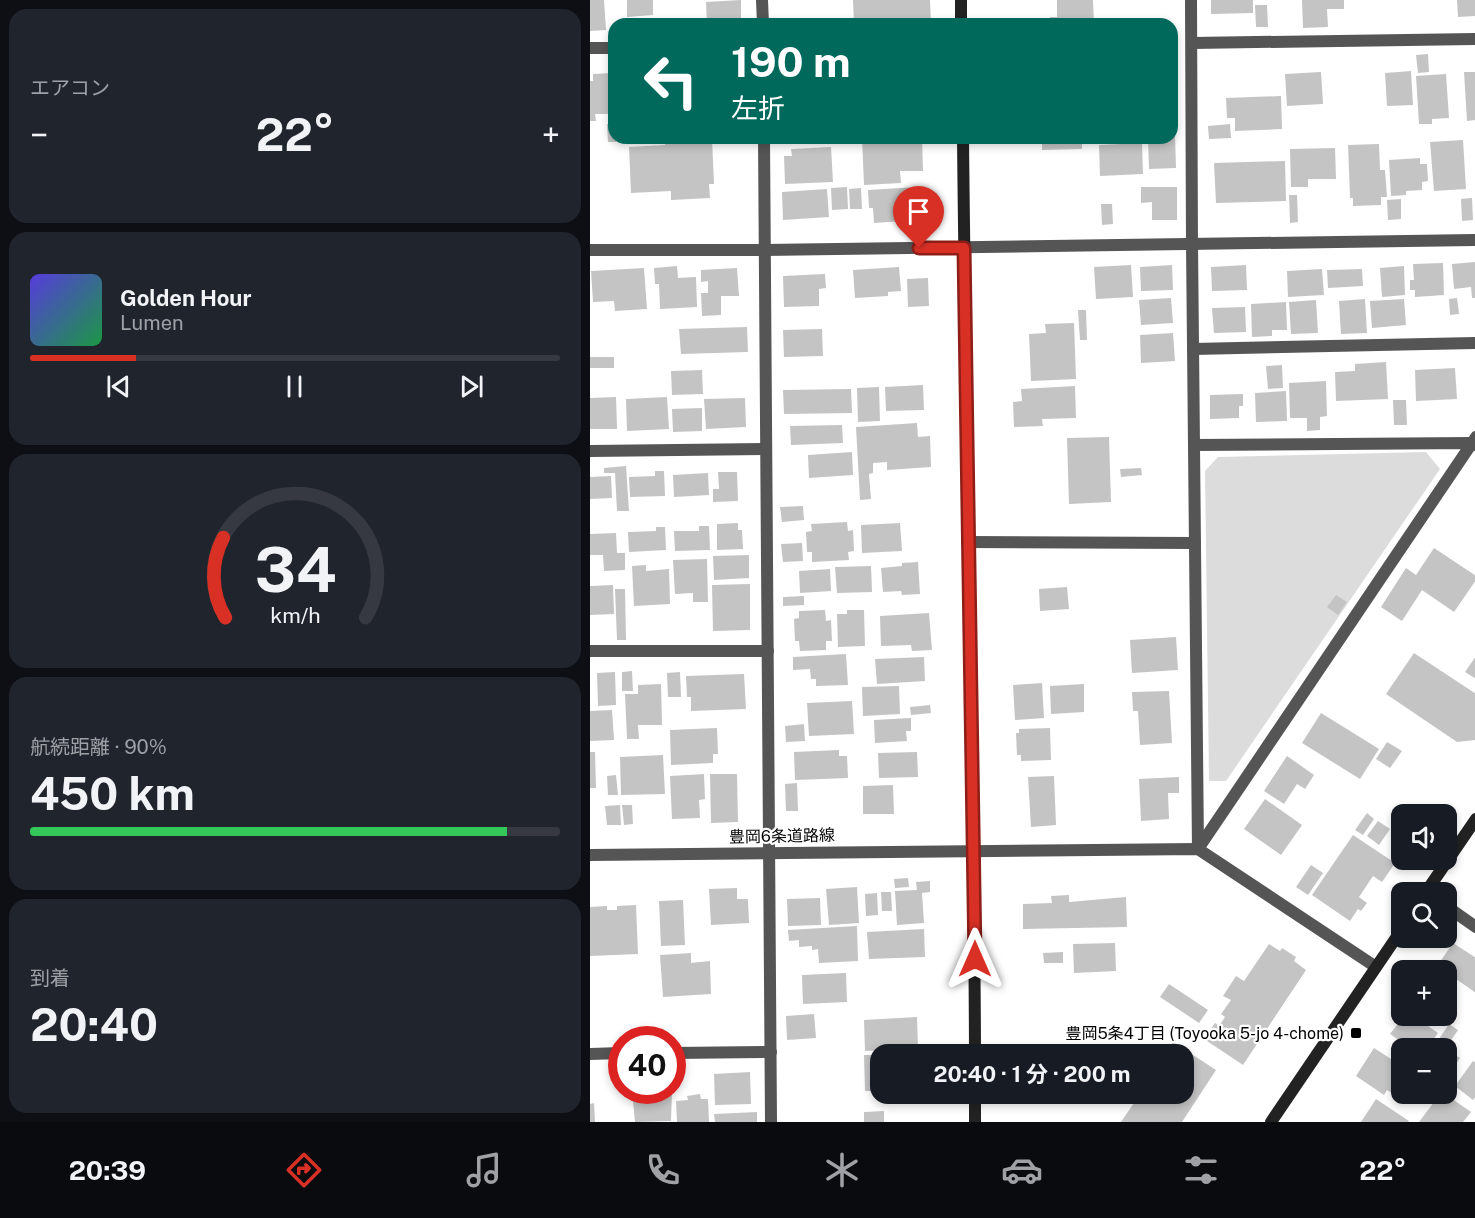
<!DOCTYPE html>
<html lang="ja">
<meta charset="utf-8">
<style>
body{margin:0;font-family:"Public Sans","Noto Sans JP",sans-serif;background:#20242c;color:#f1f3f6;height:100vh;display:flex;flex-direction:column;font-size:22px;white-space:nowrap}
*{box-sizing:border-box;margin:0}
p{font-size:20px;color:#9ea1a6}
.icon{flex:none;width:33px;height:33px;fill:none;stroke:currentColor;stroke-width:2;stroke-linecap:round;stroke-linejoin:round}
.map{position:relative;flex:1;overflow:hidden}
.side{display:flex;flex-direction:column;gap:9px;padding:9px;background:#0d0f14;width:590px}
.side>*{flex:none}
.top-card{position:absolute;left:18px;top:18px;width:570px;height:126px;border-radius:18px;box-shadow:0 3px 9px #0003;background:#00695c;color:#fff;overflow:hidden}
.controls{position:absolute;left:801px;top:804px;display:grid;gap:12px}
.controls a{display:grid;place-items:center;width:66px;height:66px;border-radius:12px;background:#171b24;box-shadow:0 3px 9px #0003;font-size:30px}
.speed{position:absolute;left:18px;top:1026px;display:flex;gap:12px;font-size:30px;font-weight:700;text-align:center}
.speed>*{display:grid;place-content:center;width:78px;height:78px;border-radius:50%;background:#171b24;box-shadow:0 3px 9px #0003;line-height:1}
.speed .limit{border:9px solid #d22;background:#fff;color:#111}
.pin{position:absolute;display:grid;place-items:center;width:51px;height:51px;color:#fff;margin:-62px -26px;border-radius:50% 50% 50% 0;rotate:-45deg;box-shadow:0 0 6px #0007}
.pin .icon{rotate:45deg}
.me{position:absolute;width:66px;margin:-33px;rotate:0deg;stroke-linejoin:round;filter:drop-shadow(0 0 4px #0008)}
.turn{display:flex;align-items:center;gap:21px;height:126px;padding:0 24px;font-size:27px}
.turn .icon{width:78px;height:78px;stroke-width:2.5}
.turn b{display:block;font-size:42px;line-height:51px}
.big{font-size:45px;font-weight:700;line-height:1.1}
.side .tile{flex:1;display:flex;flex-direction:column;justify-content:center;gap:9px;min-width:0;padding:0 21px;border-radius:18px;background:#20242c}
.side .dial{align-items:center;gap:0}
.dial svg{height:156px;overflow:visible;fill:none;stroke:#363941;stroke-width:7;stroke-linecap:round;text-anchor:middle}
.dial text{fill:#f1f3f6;stroke:none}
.song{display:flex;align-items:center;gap:18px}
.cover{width:72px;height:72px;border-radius:9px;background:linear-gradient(135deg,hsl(250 70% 55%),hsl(140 70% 35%))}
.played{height:6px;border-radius:3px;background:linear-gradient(90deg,#d93025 20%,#363941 20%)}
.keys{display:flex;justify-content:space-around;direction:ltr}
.heat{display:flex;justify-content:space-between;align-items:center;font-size:33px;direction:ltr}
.charge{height:9px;border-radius:4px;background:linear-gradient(90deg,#34c759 90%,#363941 0)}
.trip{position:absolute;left:280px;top:1044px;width:324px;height:60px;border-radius:18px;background:#171b24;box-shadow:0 3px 9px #0003;font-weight:700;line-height:60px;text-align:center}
.dock{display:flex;height:96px;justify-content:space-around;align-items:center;background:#090b0e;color:#9ea1a6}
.dock .icon{width:42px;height:42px}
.dock .active{color:#d93025}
.dock b{font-size:27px;color:#f1f3f6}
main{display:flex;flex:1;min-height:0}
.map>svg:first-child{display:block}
.green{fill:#dcdcdc}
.building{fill:#c4c4c4}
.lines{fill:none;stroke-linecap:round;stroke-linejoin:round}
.street{stroke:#555;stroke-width:12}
.secondary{stroke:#222;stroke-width:12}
.route-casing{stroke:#8d1f18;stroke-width:15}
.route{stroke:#d93025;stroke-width:10}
.poi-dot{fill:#000;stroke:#fff;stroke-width:2}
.labels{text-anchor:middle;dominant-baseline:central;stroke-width:4.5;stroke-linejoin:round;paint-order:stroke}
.street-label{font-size:16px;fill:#000;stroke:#fff}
.poi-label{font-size:16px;fill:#000;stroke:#fff;text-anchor:end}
</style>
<main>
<section class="side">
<div class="tile"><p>エアコン</p>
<div class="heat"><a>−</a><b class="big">22°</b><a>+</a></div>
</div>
<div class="tile">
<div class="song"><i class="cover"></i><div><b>Golden Hour</b><p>Lumen</p></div></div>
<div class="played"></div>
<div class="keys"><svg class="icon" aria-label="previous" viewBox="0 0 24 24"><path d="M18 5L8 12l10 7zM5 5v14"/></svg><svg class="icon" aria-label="pause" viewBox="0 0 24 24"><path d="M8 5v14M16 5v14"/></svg><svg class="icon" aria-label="next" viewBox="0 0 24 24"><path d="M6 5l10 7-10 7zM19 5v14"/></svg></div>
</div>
<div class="tile dial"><svg viewBox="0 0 100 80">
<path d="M14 69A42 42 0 1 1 86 69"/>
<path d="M14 69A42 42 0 0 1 13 28" stroke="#d93025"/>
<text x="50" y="56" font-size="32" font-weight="700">34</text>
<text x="50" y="72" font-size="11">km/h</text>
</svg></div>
<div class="tile"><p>航続距離 · 90%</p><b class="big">450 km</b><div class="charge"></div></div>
<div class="tile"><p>到着</p><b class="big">20:40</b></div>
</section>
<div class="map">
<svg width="886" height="1122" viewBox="0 0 886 1122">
<rect width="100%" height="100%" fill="#fff"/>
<path class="green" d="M836,452L850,469L636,781H619L615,471L628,457Z"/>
<g class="building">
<path d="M0,0H14L16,30L0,31Z"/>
<path d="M37,0H63V15L37,17Z"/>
<path d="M151,0V24H117L116,2Z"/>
<path d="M263,0H340L341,24H264Z"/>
<path d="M467,0H503L504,24H460V17H467Z"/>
<path d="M621,0H663V13L621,14Z"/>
<path d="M712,0H754V9H737L738,27L713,28Z"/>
<path d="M867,0H886V16L868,17Z"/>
<path d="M665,5H677L678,27H666Z"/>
<path d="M582,45H586L587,125H582Z"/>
<path d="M838,54L839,72L828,73L826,55Z"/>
<path d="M821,71L823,105L797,106L795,73Z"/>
<path d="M731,72L733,104L697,106L695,74Z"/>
<path d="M874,72H886V120L877,121Z"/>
<path d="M22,73L24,114H5L6,121H0V81H3V74Z"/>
<path d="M856,74L859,118L842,119V124H829L826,76Z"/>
<path d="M691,96L692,129L645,131V118H637L636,98Z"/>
<path d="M17,124H24V138H26V142H18Z"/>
<path d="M640,124L641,138L619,139L618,126Z"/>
<path d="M582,135H585L586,168L559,169L558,138H582Z"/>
<path d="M74,138H122L124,184H119L120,198L81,200V191L41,193L39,147L75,145Z"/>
<path d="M223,138H253V140L223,142Z"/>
<path d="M272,138H332L333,171H310L311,183L274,185Z"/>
<path d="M452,138H492V149L452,150Z"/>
<path d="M873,140L876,189L844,191L840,142Z"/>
<path d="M552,143L553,174L510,176L509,145Z"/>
<path d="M789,144L790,170H795L797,197H791V205L763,206V198H760L758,145Z"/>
<path d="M241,147L243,182L195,184L194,156H202L201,149Z"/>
<path d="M745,148L746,179H718V187H701L700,149Z"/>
<path d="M830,158V164H837L838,181L832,182V190L816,191V195L801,196L799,160Z"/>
<path d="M695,161L696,201L626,203L624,163Z"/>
<path d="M257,187L258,209L242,210L241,188Z"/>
<path d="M327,187L329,220L284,223L283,208H279L278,190Z"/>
<path d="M551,187H587V220H562V202L551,203Z"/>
<path d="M271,188L272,209H260L259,189Z"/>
<path d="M237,189L239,217L193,220L192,192Z"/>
<path d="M699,195H707L708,222L700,223Z"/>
<path d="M882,198L883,220L872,221L871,199Z"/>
<path d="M811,199V219L798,220L797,200Z"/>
<path d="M511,204H522L523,224L512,225Z"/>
<path d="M886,262V298H882L881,287L864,289L862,264Z"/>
<path d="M853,263L854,295L825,297V290H820V280H824L823,264Z"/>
<path d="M541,265L543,297L506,299L504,267Z"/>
<path d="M582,265L583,290L551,291L550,267Z"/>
<path d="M656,265L657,290L622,291L621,267Z"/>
<path d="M87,266L88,278L106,277L107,307L70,309L69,284H65L64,268Z"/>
<path d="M814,266L815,295L792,297L790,268Z"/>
<path d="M309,267L311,291L298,292V296L265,298L263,270Z"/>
<path d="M54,268L57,309L25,311L24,301L3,302L1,271Z"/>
<path d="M147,268L149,296H131V315L112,316L111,293H118V281L111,282V270Z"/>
<path d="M732,269L734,295L698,297L697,271Z"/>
<path d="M772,269L773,286L738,288L737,270Z"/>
<path d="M235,274L236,288L229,289V306L194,307L193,276Z"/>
<path d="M338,278L339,306L318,307L317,279Z"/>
<path d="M581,298L583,323L551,325L549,300Z"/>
<path d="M867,298L869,314L860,315L859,299Z"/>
<path d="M775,299L777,333L751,334L749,301Z"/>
<path d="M814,299L816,325L782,328L780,301Z"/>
<path d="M726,300L728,333L701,334L699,302Z"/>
<path d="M696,302L697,330H682V336L662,337L661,304Z"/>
<path d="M655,307L656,332L624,333L622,308Z"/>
<path d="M488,310H496L497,340H490Z"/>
<path d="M484,323L486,379L441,381L439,334L456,333L455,324Z"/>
<path d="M157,327L158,352L91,354L89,329Z"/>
<path d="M232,329L233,356L194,357L193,330Z"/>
<path d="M583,333L585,361L551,363L550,335Z"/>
<rect x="0" y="357" width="24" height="11"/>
<path d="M796,362L798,399L746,401L745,372L765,371V364Z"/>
<path d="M692,365L693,388L678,389L676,366Z"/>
<path d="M865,368L867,399L826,401L825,370Z"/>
<path d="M112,370L113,394L82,395L81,371Z"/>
<path d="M736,381L737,416L730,417V430L717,431V418H700L699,383Z"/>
<path d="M333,385L334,410L296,411L295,387Z"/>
<path d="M485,386L486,418L452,419L453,426L424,427L423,402L432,401L431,389Z"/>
<path d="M289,387L290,421L268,422L267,388Z"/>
<path d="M261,389L262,413L194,414L193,390Z"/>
<path d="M696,391L697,421L666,422L665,393Z"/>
<path d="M653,394V406H649V418L620,419V395Z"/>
<path d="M26,397L27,429H0V398Z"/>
<path d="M77,397L79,429L37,431L36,399Z"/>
<path d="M155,398L156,427L116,429L114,399Z"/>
<path d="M803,400H816L817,425H804Z"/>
<path d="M112,408V431L83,432L82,409Z"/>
<path d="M327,423L328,437L340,436L341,467L297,470V462L283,463V473L279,474L281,499L270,500L266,427Z"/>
<path d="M252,425L253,443L201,445L200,426Z"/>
<path d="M519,437L521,502L479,504L477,438Z"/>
<path d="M262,452L263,475L219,478L218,455Z"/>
<path d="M36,466L39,511H27L25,473H14V468Z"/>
<path d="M551,468L552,475L531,477L530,469Z"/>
<path d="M65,471H74L75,496L40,497L39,477L65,476Z"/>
<path d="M128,472H147L148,501L123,502V489H129Z"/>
<path d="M118,473L119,495L84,497L83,475Z"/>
<path d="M21,476L22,498L0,499V477Z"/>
<path d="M213,506L214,520L192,522L190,507Z"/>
<path d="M257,522L258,531L263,530L264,551L258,552L259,560L222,562V552H217L216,532L222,531L221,524Z"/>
<path d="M148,523V530H152L153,549L127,550V524Z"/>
<path d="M310,523L312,551L272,553L271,525Z"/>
<path d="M109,526H119L120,550L85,551L84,531H109Z"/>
<path d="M66,527H75L76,550L39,552L38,532L66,531Z"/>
<path d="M26,533L27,553H35V570L14,571L13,555H0V534Z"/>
<path d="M212,543L213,561L193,562L191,544Z"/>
<path d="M844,548L886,576V580L864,612L832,590L812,621L791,607L816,568L826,575Z"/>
<path d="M159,555V578L124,580L123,556Z"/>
<path d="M117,559L118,602H103V593L85,594L83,560Z"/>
<path d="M328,562L330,594L312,595L311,591L293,592L291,568L312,566V563Z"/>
<path d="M56,565V571L79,569L80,604L44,606L42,566Z"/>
<path d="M281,566L282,592L247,593L245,567Z"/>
<path d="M240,569L241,591L210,593L209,571Z"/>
<path d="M160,584V630L123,631L122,585Z"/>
<path d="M23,585L24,614L0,615V586Z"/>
<path d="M477,587L479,609L450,611L449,589Z"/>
<path d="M25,589H35L36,640H27Z"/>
<path d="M746,595L757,602L748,615L737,607Z"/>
<path d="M214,596V605L193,606V597Z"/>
<path d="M235,610L236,621L241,620L242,641H236V650L210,651L209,641H205L204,619L209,618V611Z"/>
<path d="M257,610H274L275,646L248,647L247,614H257Z"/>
<path d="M339,613L342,650L322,651L321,645L291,646L290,616Z"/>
<path d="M586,637L588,670L542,673L540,640Z"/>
<path d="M824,653L886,694V740L867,742L796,694Z"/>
<path d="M256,654L258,685L226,686V679H221L220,669L203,670V657Z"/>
<path d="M886,656V679L875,672Z"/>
<path d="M334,657L335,681L287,684L285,659Z"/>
<path d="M42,671L43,691H32V672Z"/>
<path d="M25,672L26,705L8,706L7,673Z"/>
<path d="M90,672L91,697H78L77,673Z"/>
<path d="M154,674L156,709L101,711V697H97L96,676Z"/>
<path d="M452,683L454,718L425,720L423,685Z"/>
<path d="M71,684L72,725H48L49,739H37L35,694H48V685Z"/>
<path d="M494,684V712L461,714L460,686Z"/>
<path d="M309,686L310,714L273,716L272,687Z"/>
<path d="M579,691L582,743L550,745L548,711H543L542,692Z"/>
<path d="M262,701L264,734L219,736L217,703Z"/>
<path d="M340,705L341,713L321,715L320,707Z"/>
<path d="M22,710L24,740L0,741V711Z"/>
<path d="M731,713L789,749L770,779L712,743Z"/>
<path d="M321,718V731H316L317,741L285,743L284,720Z"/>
<path d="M214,724L215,741L196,742L195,726Z"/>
<path d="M127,728L128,754H123V763L81,765L80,730Z"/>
<path d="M460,728L461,760L431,761V755H427L426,733H429V729Z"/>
<path d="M797,742L812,751L800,768L786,759Z"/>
<path d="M249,750V756H257L258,778L205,780L204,752Z"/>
<path d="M0,752H5L6,788H0Z"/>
<path d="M327,752L328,777L289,778L288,753Z"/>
<path d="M73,755L75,794L31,795L30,757Z"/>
<path d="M697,756L724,775L715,789L707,784L694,804L674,791Z"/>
<path d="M114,774L115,799L109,800L110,818L82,819L80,776Z"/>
<path d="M120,774H147L148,822L121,823Z"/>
<path d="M26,775L28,795H18L17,776Z"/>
<path d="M464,776L466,825L441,827L438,777Z"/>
<path d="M589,777V793H578L579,819L551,821L549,779Z"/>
<path d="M207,783L208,811H196L195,784Z"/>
<path d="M303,785L304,814H273V786Z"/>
<path d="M675,799L712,825L691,855L654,829Z"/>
<path d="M30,805L31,825H17L15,806Z"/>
<path d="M32,805H42L43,824L34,825Z"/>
<path d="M777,813L784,819L773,835L765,830Z"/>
<path d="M788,821L800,829L789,845L777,836Z"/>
<path d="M763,835L805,863L792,882L783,876L769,897L777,903L771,911L768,909L760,921L722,895Z"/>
<path d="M721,865L733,873L718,895L706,887Z"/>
<path d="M318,878L319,887L305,888L304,879Z"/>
<path d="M340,881V892L332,893L334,923L307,925L305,891L327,890L326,882Z"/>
<path d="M267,887L269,923L239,925L236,889Z"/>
<path d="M147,888V899H158L159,923L121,925L119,889Z"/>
<path d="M291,892H301L302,911H292Z"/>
<path d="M287,893L288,915L276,916L275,894Z"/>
<path d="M479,895V902L536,897L537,927L433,929V904L462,903L461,896Z"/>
<path d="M230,898L231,925L198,926L197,899Z"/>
<path d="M93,900L95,945L71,946L69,901Z"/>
<path d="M46,905L48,954L0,956V907L17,906V910H27V906Z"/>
<path d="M267,926L268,961L229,963L228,949L222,950V946L209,947V940L199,941L198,930Z"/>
<path d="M334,929L335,957L279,959L277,932Z"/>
<path d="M525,943L526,971L484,973L483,944Z"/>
<path d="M863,943L886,958V993L856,972V970L847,966Z"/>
<path d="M679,944L690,951L692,948L706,957L704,961L716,970L653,1065L614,1039L625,1023L629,1026L635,1017L631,1014L641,1000L633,996L646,976L654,981Z"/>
<path d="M473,952V963H454L453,953Z"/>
<path d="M101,953V963L120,961L121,994L73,997L70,955Z"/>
<path d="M256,973L257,1002L213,1004L212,975Z"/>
<path d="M579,984L618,1010L609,1023L570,997Z"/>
<path d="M224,1014L226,1038L197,1040L196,1016Z"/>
<path d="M814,1016H824L848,1033L837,1048H820L800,1034Z"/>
<path d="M327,1017L328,1049L275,1051L274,1020Z"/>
<path d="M859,1024L868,1030L856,1048H843Z"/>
<path d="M583,1042L626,1070L592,1122H531L550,1094H594V1054H575Z"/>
<path d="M784,1048L812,1066V1094H820L815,1101L797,1090L794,1095L766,1076Z"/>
<path d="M856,1049L870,1058L856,1079Z"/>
<path d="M518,1052L519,1054H484V1053Z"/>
<path d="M274,1055H291V1091H275Z"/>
<path d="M883,1061L886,1063V1096L883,1100L865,1086Z"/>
<path d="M160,1072L161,1104L125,1105L124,1074Z"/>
<path d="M42,1090L82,1092L81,1121L45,1122Z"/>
<path d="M110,1094L111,1099H118L119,1122H87L86,1101L98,1100L97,1096Z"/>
<path d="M850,1094H855L881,1112L873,1122H829Z"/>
<path d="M786,1099L819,1121L818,1122H771Z"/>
<path d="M4,1103L5,1122H0V1104Z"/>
<path d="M294,1111V1122H274V1112Z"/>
<path d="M167,1112V1122H125L124,1114Z"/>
</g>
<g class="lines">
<g class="street">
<path d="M172,0L173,24"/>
<path d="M601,0L602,244L608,849"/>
<path d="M602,43L886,39"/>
<path d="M0,48H24"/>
<path d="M174,138L181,1122"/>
<path d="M0,250H174L886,240"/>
<path d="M603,349L886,343"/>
<path d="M605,445L881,443L884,445"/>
<path d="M0,451L176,449"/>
<path d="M377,542L605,543"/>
<path d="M0,651H178"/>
<path d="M608,849L886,437"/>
<path d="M0,855L608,849L786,967"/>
<path d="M856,906L886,927"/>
<path d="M82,1053L181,1052"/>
<path d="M0,1054L32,1053"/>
</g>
<g class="secondary">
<path d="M371,0V24"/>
<path d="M373,138C376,444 384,749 385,1054"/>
<path d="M836,892L886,819"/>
<path d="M385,1094V1122"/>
<path d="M681,1122L812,929"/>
</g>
</g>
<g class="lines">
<defs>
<path id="route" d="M329,248H374L385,959"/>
</defs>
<use href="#route" class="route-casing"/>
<use href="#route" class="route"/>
</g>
<rect class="poi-dot" x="760" y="1027" width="12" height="12" rx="3"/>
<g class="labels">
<g class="street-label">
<text transform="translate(192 836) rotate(-1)">豊岡6条道路線</text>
</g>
<g class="poi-label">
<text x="754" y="1033">豊岡5条4丁目 (Toyooka 5-jo 4-chome)</text>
</g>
</g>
</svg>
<div class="controls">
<a><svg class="icon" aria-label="sound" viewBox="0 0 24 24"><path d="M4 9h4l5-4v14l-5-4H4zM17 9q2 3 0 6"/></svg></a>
<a><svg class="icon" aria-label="search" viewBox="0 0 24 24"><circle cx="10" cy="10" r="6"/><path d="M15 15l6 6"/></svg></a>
<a>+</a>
<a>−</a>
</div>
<div class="speed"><div class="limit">40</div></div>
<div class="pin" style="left:329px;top:248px;background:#d93025"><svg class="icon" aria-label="arrive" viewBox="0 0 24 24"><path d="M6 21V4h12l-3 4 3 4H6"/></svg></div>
<svg class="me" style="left:385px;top:959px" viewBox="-20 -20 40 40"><path d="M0-17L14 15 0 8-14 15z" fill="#d93025" stroke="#fff" stroke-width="4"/></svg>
<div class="trip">20:40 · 1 分 · 200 m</div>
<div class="top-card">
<div class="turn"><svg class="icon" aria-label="left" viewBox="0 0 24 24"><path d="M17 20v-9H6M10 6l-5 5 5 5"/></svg><div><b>190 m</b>左折</div></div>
</div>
</div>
</main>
<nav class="dock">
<b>20:39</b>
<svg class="icon active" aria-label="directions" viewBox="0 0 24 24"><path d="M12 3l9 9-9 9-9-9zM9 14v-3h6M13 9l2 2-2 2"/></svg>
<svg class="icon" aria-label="music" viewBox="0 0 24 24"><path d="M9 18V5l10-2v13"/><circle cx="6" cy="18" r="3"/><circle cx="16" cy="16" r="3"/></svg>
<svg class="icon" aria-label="phone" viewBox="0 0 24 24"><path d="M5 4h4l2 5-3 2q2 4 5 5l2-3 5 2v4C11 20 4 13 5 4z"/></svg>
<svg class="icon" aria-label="climate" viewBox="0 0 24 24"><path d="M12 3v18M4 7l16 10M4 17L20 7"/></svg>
<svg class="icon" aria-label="car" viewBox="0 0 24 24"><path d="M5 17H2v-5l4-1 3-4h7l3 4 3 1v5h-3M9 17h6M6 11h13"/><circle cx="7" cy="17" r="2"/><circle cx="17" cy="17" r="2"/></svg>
<svg class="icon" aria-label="filters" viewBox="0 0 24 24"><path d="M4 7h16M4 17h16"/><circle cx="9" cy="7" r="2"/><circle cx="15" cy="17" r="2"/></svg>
<b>22°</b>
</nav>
